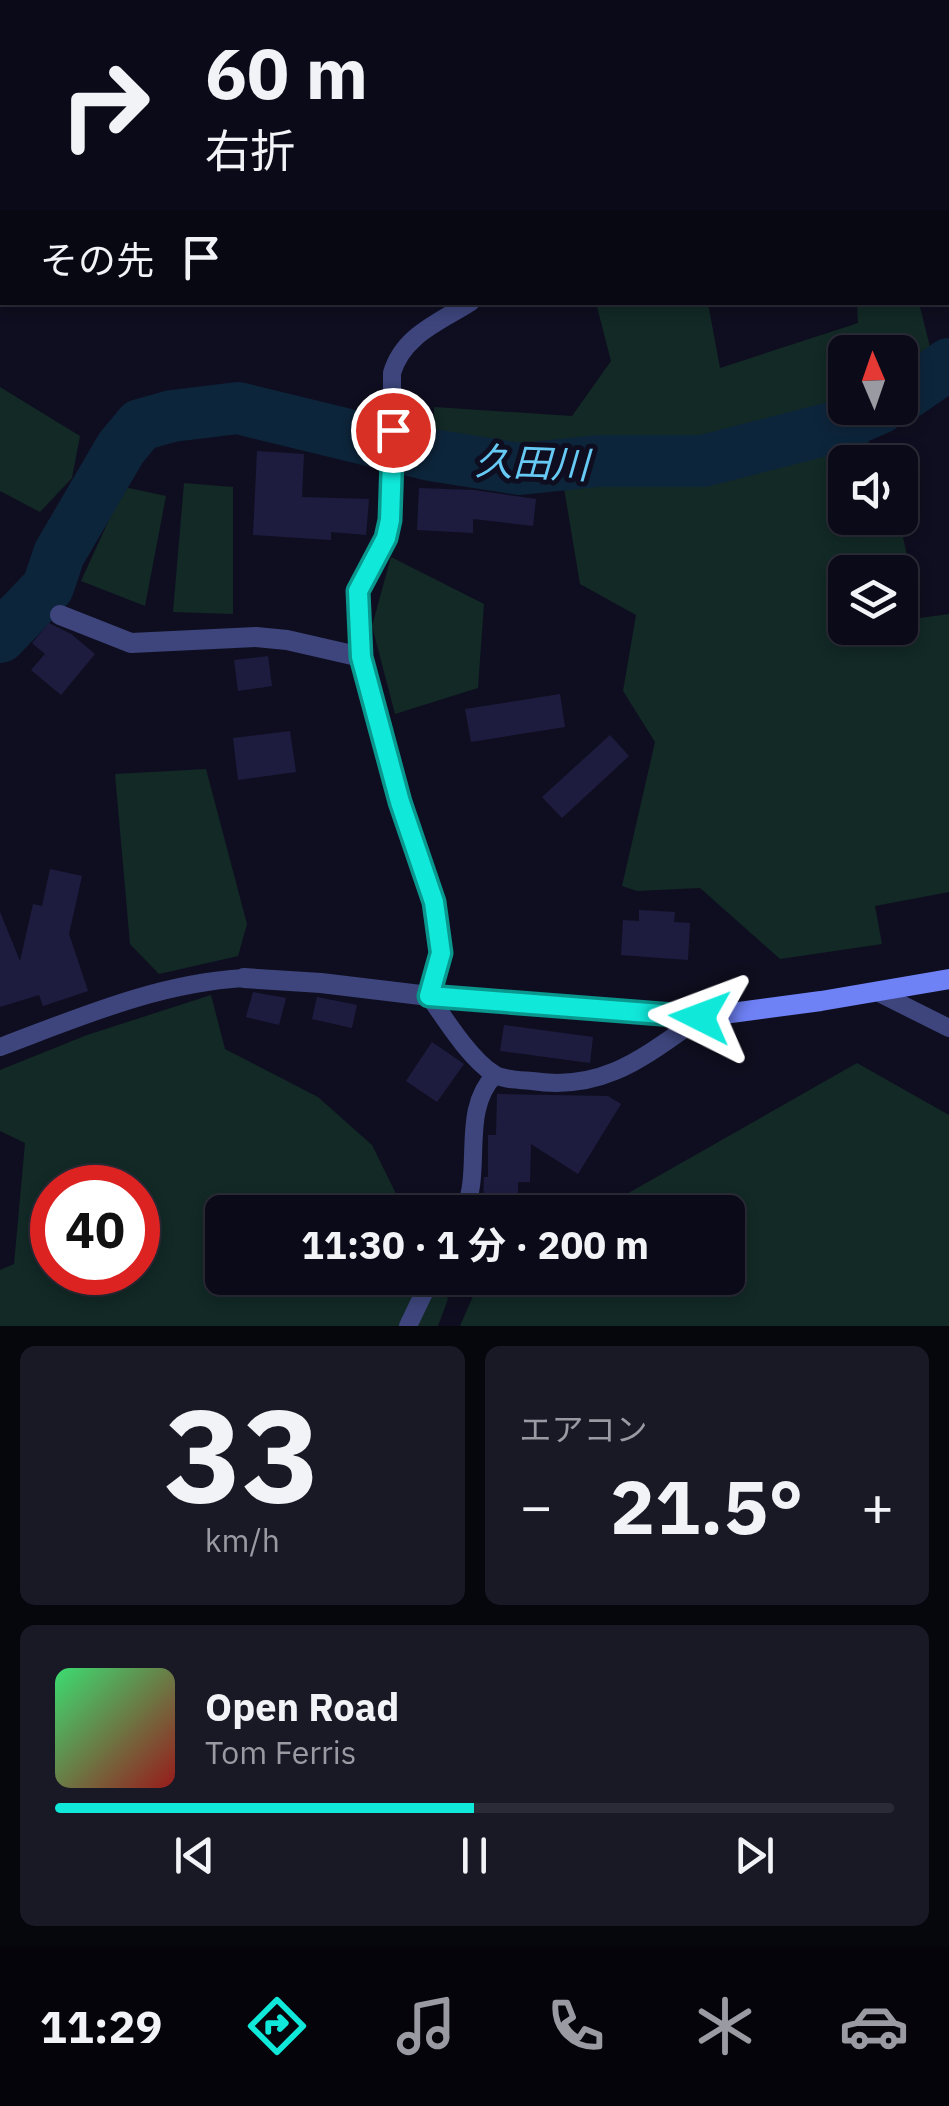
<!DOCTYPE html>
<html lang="ja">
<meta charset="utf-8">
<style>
body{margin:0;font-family:"IBM Plex Sans","Noto Sans JP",sans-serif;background:#191825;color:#f1f3f6;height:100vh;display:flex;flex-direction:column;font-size:38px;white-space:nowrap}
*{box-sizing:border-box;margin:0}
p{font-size:32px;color:#9a9aa2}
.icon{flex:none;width:55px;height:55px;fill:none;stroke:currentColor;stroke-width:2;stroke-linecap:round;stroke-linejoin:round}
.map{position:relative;height:1326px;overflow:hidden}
.details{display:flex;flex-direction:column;gap:20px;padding:20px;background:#06060d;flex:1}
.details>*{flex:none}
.guide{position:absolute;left:0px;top:0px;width:950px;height:305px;box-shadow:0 5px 15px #0003,0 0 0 2px #2b2b37;background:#0b0a18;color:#f1f3f6;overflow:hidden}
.needle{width:65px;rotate:358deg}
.controls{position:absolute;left:828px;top:335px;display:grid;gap:20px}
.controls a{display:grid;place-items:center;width:90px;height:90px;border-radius:15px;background:#0b0a18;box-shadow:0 5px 15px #0003,0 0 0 2px #2b2b37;font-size:50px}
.speed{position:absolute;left:30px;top:1165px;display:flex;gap:20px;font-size:50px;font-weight:700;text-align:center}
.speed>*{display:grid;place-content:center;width:130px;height:130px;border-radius:50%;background:#0b0a18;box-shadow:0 5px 15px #0003,0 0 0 2px #2b2b37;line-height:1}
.speed .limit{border:15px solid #d22;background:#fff;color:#111}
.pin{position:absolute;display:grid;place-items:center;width:85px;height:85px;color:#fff;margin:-42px;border:5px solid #fff;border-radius:50%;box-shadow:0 2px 10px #0007}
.me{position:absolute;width:110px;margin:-55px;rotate:273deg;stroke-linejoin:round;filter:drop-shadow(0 0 8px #0008)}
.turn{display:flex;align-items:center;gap:35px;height:210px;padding:0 40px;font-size:45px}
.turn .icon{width:130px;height:130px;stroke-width:2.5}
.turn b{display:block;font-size:70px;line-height:85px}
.then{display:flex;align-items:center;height:95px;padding:0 40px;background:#0003;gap:20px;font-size:38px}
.big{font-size:75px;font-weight:700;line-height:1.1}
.details .card{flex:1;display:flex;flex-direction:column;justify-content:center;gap:15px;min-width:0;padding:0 35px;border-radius:15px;background:#191825}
.details .dial{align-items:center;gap:0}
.dial b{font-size:130px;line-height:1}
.song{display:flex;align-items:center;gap:30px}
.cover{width:120px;height:120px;border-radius:15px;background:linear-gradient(135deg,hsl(140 70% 55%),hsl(0 70% 35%))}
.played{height:10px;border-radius:5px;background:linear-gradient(90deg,#10e8da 50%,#2b2b37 50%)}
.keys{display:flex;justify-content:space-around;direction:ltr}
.heat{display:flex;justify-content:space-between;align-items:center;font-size:55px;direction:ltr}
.details .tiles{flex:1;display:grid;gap:20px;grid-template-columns:1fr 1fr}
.card:last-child{grid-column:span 2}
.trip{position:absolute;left:205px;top:1195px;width:540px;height:100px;border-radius:15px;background:#0b0a18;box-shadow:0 5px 15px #0003,0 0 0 2px #2b2b37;font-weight:700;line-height:100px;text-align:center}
.tabs{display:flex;height:160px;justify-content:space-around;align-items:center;background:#04040a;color:#9a9aa2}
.tabs .icon{width:70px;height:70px}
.tabs .active{color:#10e8da}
.tabs b{font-size:45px;color:#f1f3f6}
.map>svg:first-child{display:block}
.green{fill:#122925;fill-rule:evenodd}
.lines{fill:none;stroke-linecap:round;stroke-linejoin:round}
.river{stroke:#0d253b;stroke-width:52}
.building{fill:#1d1c3f}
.lane{stroke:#3d457c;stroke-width:18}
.street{stroke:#3d457c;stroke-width:20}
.secondary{stroke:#6e81f5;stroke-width:20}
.route-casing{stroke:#0a978e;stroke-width:25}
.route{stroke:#10e8da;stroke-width:18}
.labels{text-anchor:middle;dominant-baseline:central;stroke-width:10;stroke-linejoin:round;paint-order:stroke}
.water-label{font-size:38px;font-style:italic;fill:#66caf4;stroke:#0f0e20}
</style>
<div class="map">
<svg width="949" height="1326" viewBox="0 0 949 1326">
<rect width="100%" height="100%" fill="#0f0e20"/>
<g class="green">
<path d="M0,0H949V77L948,2H2L0,108Z"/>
<path d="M596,303H708L720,368L858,323L857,303H919L930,347L900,366V352H845V408H854L877,462H845V518H899L920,618L949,614V892L875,906L882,944L780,959L700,888L637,891L622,886L655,742L623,691L636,615L580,584L557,446L434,444V407L572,416L611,361ZM900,572V628H845V572Z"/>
<path d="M0,387L80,436L72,478L40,512L0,491Z"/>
<path d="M184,483L233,487V614L173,612Z"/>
<path d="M124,487L166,496L145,606L81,581Z"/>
<path d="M391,557L484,604L478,688L395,714L372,626Z"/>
<path d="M206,769L247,924L238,956L159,974L130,944L115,774Z"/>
<path d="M211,995L225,1049L318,1097L372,1145L405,1212H222V1278H437L448,1299L438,1326H0V1270L14,1264L25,1143L0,1131V1070L87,1035ZM52,1188H138V1272H52Z"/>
<path d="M857,1063L949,1115V1326H460L481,1278H728V1212H595Z"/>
</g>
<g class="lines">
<g class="river">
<path d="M900,398L949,364"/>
<path d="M0,637L48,587L59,554L121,448L140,425L172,416L238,408L431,455L520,469L598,461H703L836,427L880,408"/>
</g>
</g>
<g class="building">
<path d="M257,451L304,454L302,497L369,499L366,535L331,532V540L253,535Z"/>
<path d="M419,488L474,490L536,499L533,526L473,519V533L417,530Z"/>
<path d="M49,623L71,634L95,654L61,695L31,670L45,654L32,643Z"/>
<path d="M268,656L272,686L238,691L234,660Z"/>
<path d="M560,694L565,727L471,742L465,709Z"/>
<path d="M290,731L296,772L238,780L233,738Z"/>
<path d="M610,735L629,756L562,818L542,797Z"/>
<path d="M50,869L82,876L69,934L88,991L43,1006L39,995L0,1007V912L20,961L33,904L42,906Z"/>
<path d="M639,910L675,912L674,922L690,923L688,960L621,955L623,920L639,921Z"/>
<path d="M253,992L286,998L279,1025L246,1017Z"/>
<path d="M317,997L357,1005L352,1028L312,1019Z"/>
<path d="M504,1025L593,1037L590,1063L500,1051Z"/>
<path d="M432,1042L464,1064L437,1102L406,1081Z"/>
<path d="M497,1094L608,1096L621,1104L578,1174L531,1144L530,1182H518V1206L483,1205L484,1177H488V1135H496Z"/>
</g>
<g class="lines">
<g class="lane">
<path d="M948,97L949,96"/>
<path d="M361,657L358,591L386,538L392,506V373C403,335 440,322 471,302"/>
<path d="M877,992L949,1028"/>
<path d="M429,996C445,1019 470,1059 494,1074C503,1080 521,1080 532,1081C604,1092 645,1056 701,1017"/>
<path d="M0,1047C80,1017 158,983 244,978"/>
<path d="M464,1212C483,1169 460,1110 495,1075"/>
<path d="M408,1326L431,1278"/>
</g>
<path class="street" d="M60,615L131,643L256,637L287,640L361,657L400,802L434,902L441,953L429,996L321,983L244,978"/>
<path class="secondary" d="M429,996L701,1017L821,1001L949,979"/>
</g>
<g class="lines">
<defs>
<path id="route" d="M393,430L390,520L386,538L358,591L361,657L400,802L434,902L441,953L429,996L700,1017"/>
</defs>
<use href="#route" class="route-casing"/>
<use href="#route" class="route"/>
</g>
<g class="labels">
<g class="water-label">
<text transform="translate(532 462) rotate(2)">久田川</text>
</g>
</g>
</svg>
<div class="controls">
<a><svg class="needle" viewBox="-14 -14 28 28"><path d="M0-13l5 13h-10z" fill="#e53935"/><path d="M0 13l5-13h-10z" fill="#9a9aa2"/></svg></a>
<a><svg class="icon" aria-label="sound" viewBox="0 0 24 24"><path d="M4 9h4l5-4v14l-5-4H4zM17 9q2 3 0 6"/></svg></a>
<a><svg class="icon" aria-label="layers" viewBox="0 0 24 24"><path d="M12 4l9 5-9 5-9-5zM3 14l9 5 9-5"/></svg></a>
</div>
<div class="speed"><div class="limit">40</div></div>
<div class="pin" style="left:393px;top:430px;background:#d93025"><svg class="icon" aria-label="arrive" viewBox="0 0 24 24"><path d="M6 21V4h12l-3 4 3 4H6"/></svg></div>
<svg class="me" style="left:700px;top:1017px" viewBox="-20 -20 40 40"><path d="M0-17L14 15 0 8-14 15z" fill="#10e8da" stroke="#fff" stroke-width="4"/></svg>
<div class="trip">11:30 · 1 分 · 200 m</div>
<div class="guide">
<div class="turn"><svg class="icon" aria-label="right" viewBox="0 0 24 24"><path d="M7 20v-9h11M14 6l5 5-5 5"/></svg><div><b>60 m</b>右折</div></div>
<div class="then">その先<svg class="icon" aria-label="arrive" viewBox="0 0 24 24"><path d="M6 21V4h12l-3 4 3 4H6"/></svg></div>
</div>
</div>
<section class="details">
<div class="tiles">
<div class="card dial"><b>33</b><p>km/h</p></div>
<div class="card"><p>エアコン</p>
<div class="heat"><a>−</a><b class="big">21.5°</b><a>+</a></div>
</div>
<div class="card">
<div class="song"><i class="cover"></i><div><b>Open Road</b><p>Tom Ferris</p></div></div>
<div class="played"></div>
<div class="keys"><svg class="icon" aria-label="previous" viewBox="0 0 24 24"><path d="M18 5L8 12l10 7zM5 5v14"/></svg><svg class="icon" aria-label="pause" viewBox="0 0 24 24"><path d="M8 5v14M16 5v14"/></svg><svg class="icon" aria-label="next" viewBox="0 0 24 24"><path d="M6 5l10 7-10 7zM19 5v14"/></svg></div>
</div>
</div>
</section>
<nav class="tabs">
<b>11:29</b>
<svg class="icon active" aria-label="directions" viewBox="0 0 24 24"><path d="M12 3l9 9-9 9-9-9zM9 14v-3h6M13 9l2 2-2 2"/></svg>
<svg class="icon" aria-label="music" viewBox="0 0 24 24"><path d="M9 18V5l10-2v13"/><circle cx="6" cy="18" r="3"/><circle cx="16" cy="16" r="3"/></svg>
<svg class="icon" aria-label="phone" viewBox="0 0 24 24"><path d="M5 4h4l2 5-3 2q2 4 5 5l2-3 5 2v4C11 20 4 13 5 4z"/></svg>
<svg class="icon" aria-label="climate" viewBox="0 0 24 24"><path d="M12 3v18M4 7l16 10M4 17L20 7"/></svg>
<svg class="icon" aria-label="car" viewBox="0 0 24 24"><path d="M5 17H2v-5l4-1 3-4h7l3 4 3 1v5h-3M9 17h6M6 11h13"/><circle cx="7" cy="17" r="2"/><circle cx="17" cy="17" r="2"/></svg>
</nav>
